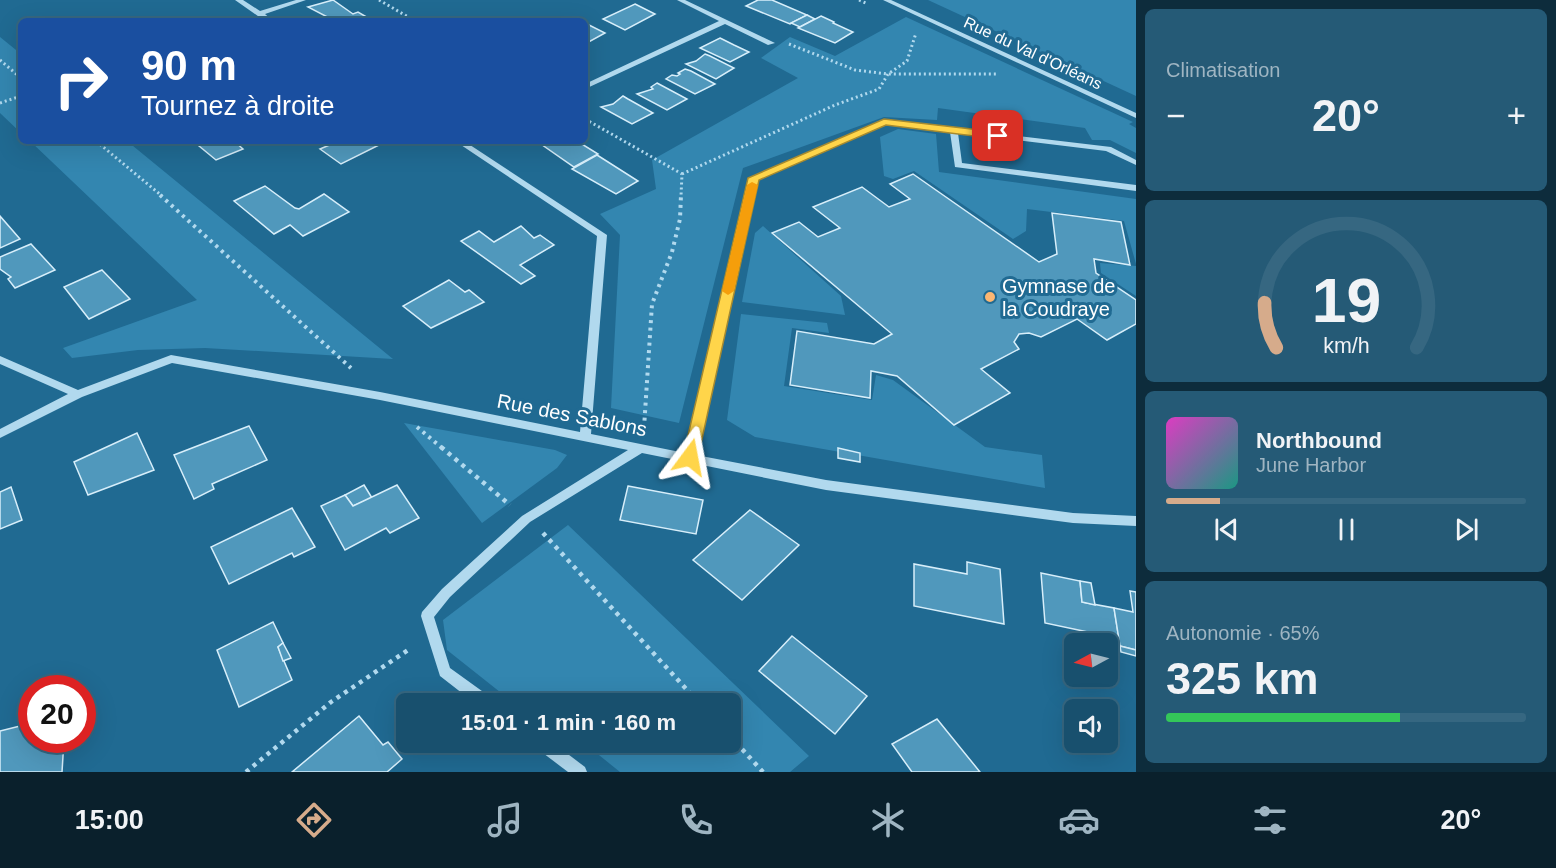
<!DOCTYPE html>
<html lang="fr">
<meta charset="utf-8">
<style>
body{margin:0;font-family:Helvetica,sans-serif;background:#255a76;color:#f1f3f6;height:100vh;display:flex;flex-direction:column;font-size:22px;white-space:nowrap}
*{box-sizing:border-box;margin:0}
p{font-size:20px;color:#9fb5c2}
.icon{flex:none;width:33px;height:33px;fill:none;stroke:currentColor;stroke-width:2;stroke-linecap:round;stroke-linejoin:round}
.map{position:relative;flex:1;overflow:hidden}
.panel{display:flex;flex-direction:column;gap:9px;padding:9px;background:#0d2c3c;width:420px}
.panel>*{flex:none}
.top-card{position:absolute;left:18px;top:18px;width:570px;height:126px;border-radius:9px;box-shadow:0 6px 24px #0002,0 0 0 2px #366781;background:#1a4fa0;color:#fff;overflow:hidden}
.needle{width:39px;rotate:263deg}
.tools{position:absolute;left:1064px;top:633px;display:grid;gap:12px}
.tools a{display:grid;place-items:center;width:54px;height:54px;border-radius:9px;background:#18506e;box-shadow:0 6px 24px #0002,0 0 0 2px #366781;font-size:30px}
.speed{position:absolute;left:18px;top:675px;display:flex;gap:12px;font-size:30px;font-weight:700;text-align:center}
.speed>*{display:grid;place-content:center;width:78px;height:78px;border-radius:50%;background:#18506e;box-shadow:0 6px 24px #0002,0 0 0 2px #366781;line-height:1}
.speed .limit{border:9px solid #d22;background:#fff;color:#111}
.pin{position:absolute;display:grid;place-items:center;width:51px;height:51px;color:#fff;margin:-26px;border-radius:12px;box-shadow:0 3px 9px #0006}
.me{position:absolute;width:66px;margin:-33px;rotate:13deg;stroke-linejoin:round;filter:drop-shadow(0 0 4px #0008)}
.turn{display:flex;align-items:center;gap:21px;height:126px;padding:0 24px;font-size:27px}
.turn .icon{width:78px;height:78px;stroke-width:2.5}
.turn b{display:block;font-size:42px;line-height:51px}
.big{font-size:45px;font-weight:600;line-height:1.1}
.panel .card{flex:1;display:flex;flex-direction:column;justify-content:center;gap:9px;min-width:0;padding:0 21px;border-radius:9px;background:#255a76}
.panel .dial{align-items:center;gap:0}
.dial svg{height:156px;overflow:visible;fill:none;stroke:#366781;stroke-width:7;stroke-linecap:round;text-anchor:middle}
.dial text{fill:#f1f3f6;stroke:none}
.song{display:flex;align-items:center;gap:18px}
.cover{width:72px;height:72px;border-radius:9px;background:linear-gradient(135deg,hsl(310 70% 55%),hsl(170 70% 35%))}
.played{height:6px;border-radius:3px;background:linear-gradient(90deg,#d6ab8b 15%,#366781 15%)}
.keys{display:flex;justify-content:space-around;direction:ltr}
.heat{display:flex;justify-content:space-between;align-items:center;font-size:33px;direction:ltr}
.charge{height:9px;border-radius:4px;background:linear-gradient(90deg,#34c759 65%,#366781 0)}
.trip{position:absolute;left:396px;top:693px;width:345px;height:60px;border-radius:9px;background:#18506e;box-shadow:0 6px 24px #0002,0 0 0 2px #366781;font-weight:600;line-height:60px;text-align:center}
.tabs{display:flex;height:96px;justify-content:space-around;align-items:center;background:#0a202c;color:#9fb5c2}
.tabs .icon{width:42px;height:42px}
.tabs .on{color:#d6ab8b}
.tabs b{font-size:27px;color:#f1f3f6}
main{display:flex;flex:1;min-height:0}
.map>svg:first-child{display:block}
.green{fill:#3386b0}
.building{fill:#5098bc;stroke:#d7eefa;stroke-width:1.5}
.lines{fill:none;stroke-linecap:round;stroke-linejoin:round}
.path-far2{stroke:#b1d9ee;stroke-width:3;stroke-dasharray:2 3;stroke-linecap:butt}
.path-far1{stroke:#b1d9ee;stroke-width:4;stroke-dasharray:3 4.5;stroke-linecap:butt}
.path{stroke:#b1d9ee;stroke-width:4.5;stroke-dasharray:4 5;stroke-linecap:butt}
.minor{fill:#b1d9ee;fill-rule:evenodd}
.route{fill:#ffd54a;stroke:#a68a30;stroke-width:1.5}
.slow{fill:#f59e0b}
.poi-dot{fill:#fbb672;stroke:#206a92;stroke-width:2}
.labels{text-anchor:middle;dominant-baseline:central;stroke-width:6;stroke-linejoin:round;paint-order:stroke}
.far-street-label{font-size:16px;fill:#fff;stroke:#206a92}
.poi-label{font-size:20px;fill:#fff;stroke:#206a92;text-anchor:start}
.street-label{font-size:20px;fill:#fff;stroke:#206a92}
</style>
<main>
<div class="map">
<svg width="1136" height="772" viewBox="0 0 1136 772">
<rect width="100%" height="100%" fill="#206a92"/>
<g class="green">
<path d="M928,0H1136V96Z"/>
<path d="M906,17L1133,122L1129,124L1136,128V153L1110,140H1092L1085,128L938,108L937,120L884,117L743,168L679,423L611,408L620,235L600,214L656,189L652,160L798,78L761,58L790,37L835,56Z"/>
<path d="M0,37L21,54V133L0,113Z"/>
<path d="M898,129L936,134L939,172L1136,199V264L1124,221L1027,209L1026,231L1013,239L914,171L893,179L884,176L880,137Z"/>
<path d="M30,141H127L393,359L205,348L138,350L72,358L63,348L197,300Z"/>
<path d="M763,226L841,296L845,315L742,302L755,233Z"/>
<path d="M1100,263L1136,266V296L1101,273Z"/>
<path d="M741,314L827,323L829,333L792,328L784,386L872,400L876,375L893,380L985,447L1042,455L1045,488L755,437L727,420Z"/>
<path d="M404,423L555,450L567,455L557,468L482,523Z"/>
<path d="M568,525L809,756L790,772H620L584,743L730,742V704L536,703L523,693L505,696L447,650L443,620Z"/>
</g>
<g class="building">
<path d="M333,0L353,14L358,12L370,19L335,21L308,7Z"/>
<path d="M758,0H772L807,15L790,24L746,6Z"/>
<path d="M635,4L655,14L625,30L603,19Z"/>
<path d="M807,15L815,19L800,27L791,23Z"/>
<path d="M821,16L834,22L833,23L853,32L835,43L798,28Z"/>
<path d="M585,23L605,33L585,44Z"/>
<path d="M720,38L734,45L749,52L730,62L700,48Z"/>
<path d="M705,54L710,56L734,68L716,79L686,64L696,61Z"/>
<path d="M685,69L691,71L715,84L695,94L666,79L672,75L677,76L680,74L678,73Z"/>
<path d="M657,83L687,99L667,110L637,94L653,89L651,87Z"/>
<path d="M623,96L628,99L653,113L632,124L601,107L613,104Z"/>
<path d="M193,141H234L243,149L216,160Z"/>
<path d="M339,141H387L341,164L320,149Z"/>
<path d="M541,141H577L598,154L574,167L538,142Z"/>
<path d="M597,155L638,181L616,194L572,169Z"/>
<path d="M913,174L1039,262L1057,254L1052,213L1121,222L1130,265L1094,259L1096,273L1136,300V324L1107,340L1077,319L1041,337L1029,333L1019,334L1014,342L1019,349L981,369L1010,393L954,425L897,376L871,371L870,398L790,385L797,331L874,344L892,334L772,233L799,222L818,237L840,228L813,207L862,187L889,207L910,199L890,184Z"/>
<path d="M265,186L295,208L299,209L324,194L349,212L303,236L290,225L274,234L234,201Z"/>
<path d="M0,216L20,239L0,248Z"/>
<path d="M521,226L534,238L540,235L554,245L520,265L535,276L521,284L461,241L479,231L494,242Z"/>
<path d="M31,244L55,270L15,288L8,279L11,277L0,269V257Z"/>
<path d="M102,270L130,299L89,319L64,287Z"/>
<path d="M449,280L465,292L469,290L484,302L431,328L403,306Z"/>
<path d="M249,426L267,460L212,484L214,489L194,499L174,455Z"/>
<path d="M137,433L154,470L88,495L74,462Z"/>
<path d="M838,448L860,453V462L838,458Z"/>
<path d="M364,485L372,498L353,506L345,495Z"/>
<path d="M397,485L419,518L390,533L386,528L345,550L321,506L345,495L353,506Z"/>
<path d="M628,486L703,500L696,534L620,520Z"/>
<path d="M11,487L22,520L0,529V492Z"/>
<path d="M292,508L315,547L294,557L292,553L229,584L211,547Z"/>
<path d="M750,510L799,545L742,600L693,560Z"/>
<path d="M967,562L1000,569L1004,624L914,606V564L967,574Z"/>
<path d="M1041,573L1080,581L1082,602L1114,608L1120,646L1099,642L1097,634L1045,623Z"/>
<path d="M1080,581L1091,583L1095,605L1082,602Z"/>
<path d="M1130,591L1136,592V650L1120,646L1114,608L1133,612Z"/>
<path d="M273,622L283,643L278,647L292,680L239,707L217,650Z"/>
<path d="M792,636L867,696L835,734L759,671Z"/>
<path d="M283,643L291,658L283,661L278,647Z"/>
<path d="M1120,646L1136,650V656L1121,652Z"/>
<path d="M359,716L383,745L388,742L402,759L387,772H292Z"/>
<path d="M937,719L980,772H912L892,744Z"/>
<path d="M32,723V740H64L62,772H0V731Z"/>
</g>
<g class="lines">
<g class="path-far2">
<path d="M379,0L415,21"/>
<path d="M859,0L868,4"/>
<path d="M789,44L855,70L888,74H998"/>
<path d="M0,60L21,78"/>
<path d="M0,103L21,96"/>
<path d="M585,119L682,174L681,196"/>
<path d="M96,141L162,196"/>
<path d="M682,174L835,105L879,89L888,74L907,61L916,33"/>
</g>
<g class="path-far1">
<path d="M160,195L351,368"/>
<path d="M417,427L442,448"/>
<path d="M644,428L652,304L672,252L680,219L681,195"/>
</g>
<g class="path">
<path d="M441,447L510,505"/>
<path d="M543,533L700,704"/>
<path d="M730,736L763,772"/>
<path d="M246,772L331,702L411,648"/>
</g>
<g class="minor">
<path d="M235,0H243L260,11L296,0H306L265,14L273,21H265Z"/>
<path d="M677,0H685L775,43L768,45L725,24L585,89V84L719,21Z"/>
<path d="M883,0H891L1136,113V118Z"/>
<path d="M884,120L1111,147L1136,160V165L1106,151L958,133L962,163L1136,185V191L955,167L950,132L885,124L758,179L696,455L826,480L1073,513L1136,516V526L1073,523L826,490L642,453L530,522L450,597L434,617L450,668L493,699L495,704H476L440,676L421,616L422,612L442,589L522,516L628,450L380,400L172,363L82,397L0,438V429L68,394L0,364V356L78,390L171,355L380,392L580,432L597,236L455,141H464L607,235L591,434L685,453L750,178Z"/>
<path d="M533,742H552L585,767L587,772H568L535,747Z"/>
</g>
</g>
<path class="route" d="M884,119L998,132L1003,136L998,139L886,125L759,180L698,457L690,462L685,461L683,457L748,178Z"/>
<path class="slow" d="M752,182L758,185L734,291L728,295L722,291L747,185Z"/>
<circle class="poi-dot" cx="990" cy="297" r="6"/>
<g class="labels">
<g class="far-street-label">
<text transform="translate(1033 53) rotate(25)">Rue du Val d'Orléans</text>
</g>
<g class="poi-label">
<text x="1002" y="286">Gymnase de<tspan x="1002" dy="23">la Coudraye</tspan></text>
</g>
<g class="street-label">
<text transform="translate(572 415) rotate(11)">Rue des Sablons</text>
</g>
</g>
</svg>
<div class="tools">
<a><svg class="needle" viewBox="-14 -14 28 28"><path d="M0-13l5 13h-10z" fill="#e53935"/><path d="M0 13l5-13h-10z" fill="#9fb5c2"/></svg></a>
<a><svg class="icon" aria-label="sound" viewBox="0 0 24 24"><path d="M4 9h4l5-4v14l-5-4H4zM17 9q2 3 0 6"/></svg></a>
</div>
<div class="speed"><div class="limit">20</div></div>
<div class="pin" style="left:998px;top:136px;background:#d93025"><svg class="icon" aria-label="arrive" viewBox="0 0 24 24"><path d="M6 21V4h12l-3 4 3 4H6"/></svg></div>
<svg class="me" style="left:690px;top:457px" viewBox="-20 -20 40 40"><path d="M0-17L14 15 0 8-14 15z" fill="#ffd54a" stroke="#fff" stroke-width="4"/></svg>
<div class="trip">15:01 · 1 min · 160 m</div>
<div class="top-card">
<div class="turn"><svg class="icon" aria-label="right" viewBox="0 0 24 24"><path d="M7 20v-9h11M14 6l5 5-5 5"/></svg><div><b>90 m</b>Tournez à droite</div></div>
</div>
</div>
<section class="panel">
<div class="card"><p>Climatisation</p>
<div class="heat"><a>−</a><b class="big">20°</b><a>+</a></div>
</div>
<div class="card dial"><svg viewBox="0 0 100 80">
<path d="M14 69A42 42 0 1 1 86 69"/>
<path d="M14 69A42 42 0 0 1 8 46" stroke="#d6ab8b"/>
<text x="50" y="56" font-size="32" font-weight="700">19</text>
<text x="50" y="72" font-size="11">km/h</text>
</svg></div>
<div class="card">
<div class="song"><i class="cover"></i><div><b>Northbound</b><p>June Harbor</p></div></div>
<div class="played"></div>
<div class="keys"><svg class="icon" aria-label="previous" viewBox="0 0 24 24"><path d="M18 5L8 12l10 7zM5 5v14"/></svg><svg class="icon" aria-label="pause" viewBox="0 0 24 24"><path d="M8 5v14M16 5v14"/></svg><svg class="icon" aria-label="next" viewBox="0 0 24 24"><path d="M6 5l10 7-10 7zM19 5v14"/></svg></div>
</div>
<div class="card"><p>Autonomie · 65%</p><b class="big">325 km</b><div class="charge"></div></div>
</section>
</main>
<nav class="tabs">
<b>15:00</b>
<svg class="icon on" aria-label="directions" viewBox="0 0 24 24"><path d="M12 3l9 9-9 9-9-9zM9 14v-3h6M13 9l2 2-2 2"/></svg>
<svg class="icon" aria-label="music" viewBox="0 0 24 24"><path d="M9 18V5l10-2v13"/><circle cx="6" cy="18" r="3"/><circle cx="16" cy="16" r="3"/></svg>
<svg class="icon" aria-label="phone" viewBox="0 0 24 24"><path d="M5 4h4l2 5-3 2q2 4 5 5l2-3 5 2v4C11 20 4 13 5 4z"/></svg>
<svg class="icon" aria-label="climate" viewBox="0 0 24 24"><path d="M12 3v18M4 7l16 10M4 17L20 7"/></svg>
<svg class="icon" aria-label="car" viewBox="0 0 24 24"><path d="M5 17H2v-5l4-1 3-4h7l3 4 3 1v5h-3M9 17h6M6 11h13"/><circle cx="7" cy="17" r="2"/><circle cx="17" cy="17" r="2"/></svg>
<svg class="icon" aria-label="filters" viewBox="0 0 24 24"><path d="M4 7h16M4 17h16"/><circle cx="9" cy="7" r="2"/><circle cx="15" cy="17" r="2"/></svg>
<b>20°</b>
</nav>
